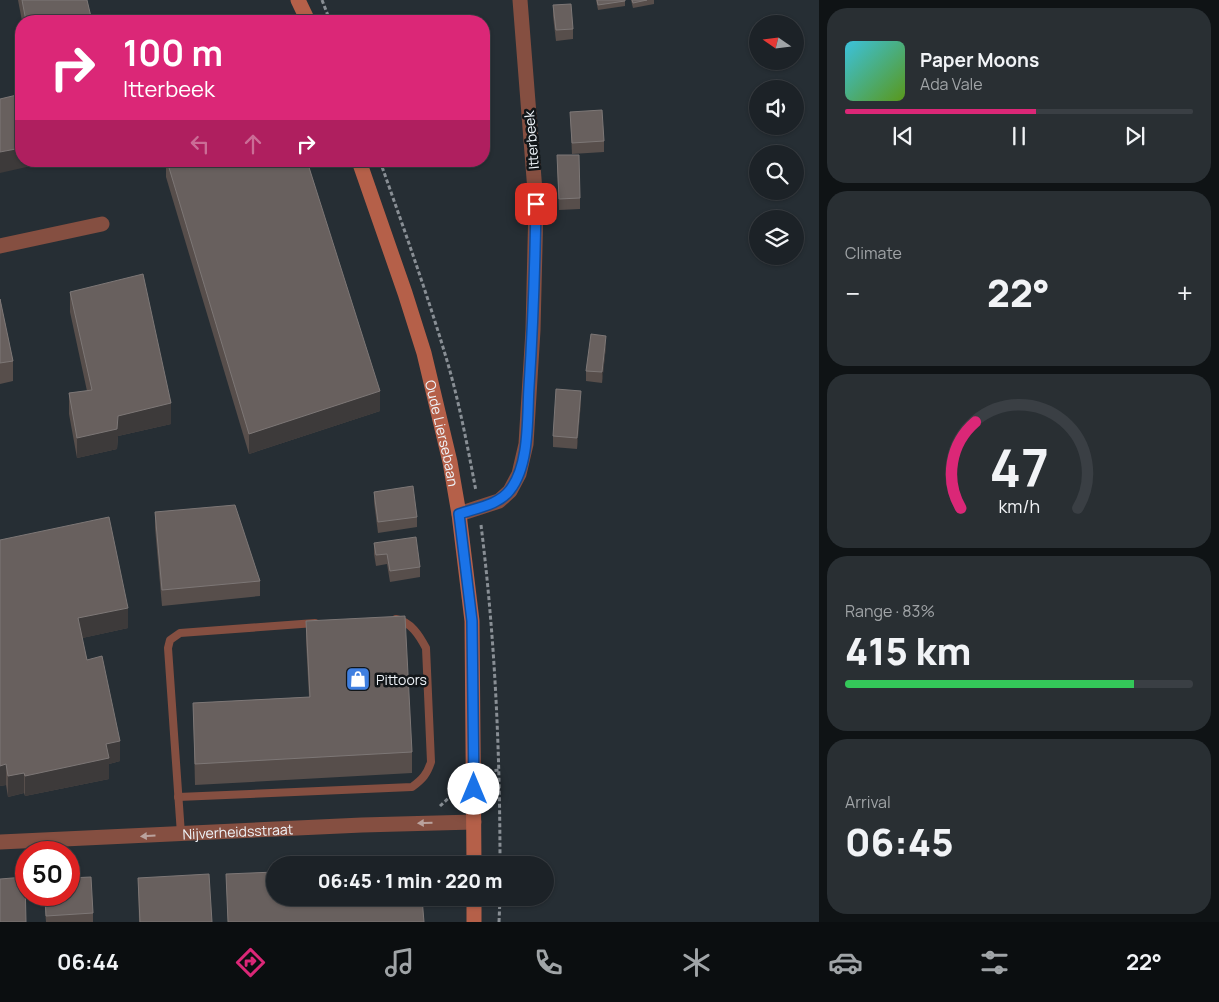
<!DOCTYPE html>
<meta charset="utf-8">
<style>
body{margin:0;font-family:Manrope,sans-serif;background:#292f33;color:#f1f3f6;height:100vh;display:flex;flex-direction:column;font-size:19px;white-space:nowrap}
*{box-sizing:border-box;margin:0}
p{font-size:16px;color:#a0a4a7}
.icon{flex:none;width:28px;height:28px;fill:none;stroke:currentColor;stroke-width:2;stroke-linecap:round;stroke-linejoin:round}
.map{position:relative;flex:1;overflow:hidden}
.drawer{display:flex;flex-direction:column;gap:8px;padding:8px;background:#0f1315;width:400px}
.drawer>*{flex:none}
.banner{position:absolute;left:15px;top:15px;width:475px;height:152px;border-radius:20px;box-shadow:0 1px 4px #0004,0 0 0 1px #3a3f44;background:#db2777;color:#fff;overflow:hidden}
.needle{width:32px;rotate:284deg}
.buttons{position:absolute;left:749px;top:15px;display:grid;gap:10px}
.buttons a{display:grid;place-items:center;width:55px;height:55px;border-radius:50%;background:#1c2227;box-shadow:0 1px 4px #0004,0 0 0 1px #3a3f44;font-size:25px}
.speed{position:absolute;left:15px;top:841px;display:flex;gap:10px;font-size:25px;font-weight:700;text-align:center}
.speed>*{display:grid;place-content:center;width:65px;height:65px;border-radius:50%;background:#1c2227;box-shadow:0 1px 4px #0004,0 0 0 1px #3a3f44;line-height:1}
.speed .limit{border:8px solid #d22;background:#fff;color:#111}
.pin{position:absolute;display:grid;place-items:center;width:42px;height:42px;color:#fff;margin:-21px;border-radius:10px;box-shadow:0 2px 8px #0006}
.me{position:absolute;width:55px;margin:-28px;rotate:0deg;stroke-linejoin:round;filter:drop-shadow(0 0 4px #0008)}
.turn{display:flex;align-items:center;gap:18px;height:105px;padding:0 25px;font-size:22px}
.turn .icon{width:65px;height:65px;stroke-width:2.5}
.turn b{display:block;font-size:35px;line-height:42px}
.lanes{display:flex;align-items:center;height:48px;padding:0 25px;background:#0003;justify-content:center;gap:25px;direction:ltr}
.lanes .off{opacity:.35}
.big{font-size:38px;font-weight:800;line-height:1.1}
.drawer .card{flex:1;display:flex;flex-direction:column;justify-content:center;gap:8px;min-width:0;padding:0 18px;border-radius:20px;background:#292f33}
.drawer .dial{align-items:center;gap:0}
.dial svg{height:130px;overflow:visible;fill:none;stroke:#3a3f44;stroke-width:7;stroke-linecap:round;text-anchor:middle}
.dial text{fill:#f1f3f6;stroke:none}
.song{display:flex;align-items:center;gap:15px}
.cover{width:60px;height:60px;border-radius:8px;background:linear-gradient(135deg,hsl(190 70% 55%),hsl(90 70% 35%))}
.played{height:5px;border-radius:2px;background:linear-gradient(90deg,#db2777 55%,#3a3f44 55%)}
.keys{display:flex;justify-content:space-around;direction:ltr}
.heat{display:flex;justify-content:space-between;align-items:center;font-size:28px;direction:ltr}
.charge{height:8px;border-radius:4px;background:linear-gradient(90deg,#34c759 83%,#3a3f44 0)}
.trip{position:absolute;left:266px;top:856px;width:288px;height:50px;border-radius:25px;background:#1c2227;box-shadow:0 1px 4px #0004,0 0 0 1px #3a3f44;font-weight:800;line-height:50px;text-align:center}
.dock{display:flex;height:80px;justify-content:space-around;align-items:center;background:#0b0e10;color:#a0a4a7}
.dock .icon{width:35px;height:35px}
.dock .on{color:#db2777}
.dock b{font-size:22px;color:#f1f3f6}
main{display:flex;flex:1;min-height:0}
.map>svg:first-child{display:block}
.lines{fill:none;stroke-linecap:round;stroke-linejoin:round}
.path{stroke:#898f95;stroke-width:3;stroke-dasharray:4 2.5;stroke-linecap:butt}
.lane{stroke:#854f41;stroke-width:8}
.street{stroke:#854f41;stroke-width:15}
.secondary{stroke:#b56049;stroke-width:15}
.wall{fill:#574e4b}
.shaded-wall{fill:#3d3a3a}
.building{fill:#68605e;stroke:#7d7776}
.oneway{fill:#baa29d}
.route-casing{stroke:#114b97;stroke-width:12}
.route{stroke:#1a73e8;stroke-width:9}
.labels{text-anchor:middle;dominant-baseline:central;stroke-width:5;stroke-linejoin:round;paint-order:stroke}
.street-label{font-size:14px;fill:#eff4f9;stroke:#121619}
.poi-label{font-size:14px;fill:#eff4f9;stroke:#121619;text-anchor:start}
</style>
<main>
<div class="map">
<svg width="819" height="922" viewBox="0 0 819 922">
<rect width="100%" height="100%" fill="#262e34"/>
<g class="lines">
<g class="path">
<path d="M322,0L330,21"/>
<path d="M380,161C404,229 428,296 448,364C460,406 468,449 476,491"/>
<path d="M481,525C495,638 500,751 500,865"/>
<path d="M488,771L500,770"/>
<path d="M440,806L454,793L455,784"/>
<path d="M499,922L500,898"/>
</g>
<g class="lane">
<path d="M178,797L412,787C423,779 427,774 431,762L426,648C419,635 411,622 396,619"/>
<path d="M181,834L168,648L170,640L180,633L315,623"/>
</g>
<g class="street">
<path d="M0,246L102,224"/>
<path d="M459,514L499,501L510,491L519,474L526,444L533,330L536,204L520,0"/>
<path id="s1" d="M0,842L362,825L474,822"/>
</g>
<g class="secondary">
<path d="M298,0L308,21"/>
<path id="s2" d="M359,161L405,293L424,353L450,462L459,514L472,621L474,865"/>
<path d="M474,898V922"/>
</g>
</g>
<g class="wall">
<path d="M18,0H87L92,21H22Z"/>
<path d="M596,0H625V6L598,10Z"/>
<path d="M631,0H654V4L633,8Z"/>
<path d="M553,5L573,29V39L556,41L553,16Z"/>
<path d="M570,112L604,141V152L572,154Z"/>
<path d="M166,161H307L380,411L249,454L166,177Z"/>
<path d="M557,166L580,198V209L559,210Z"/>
<path d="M70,292L171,424L118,436L117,449L77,458L69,414V393L87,391L70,312Z"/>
<path d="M0,299L13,361V381L0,384Z"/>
<path d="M606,346L602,383L586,381V371Z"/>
<path d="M581,402L577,449L553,447V436Z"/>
<path d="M374,492L417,517V527L378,533L374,502Z"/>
<path d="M155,512L260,581V596L162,606L155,528Z"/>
<path d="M0,540L128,628L82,638L87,660L120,761L109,764V779L25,796L24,793L8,797L6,785L0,786Z"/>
<path d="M374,543L420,567V577L390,582L387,564L376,566L374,554Z"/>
<path d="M306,621L412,752V773L195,785L193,703L309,697L306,641Z"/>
<path d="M226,874L424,922H228Z"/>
<path d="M138,878L212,922H139Z"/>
<path d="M44,895H69L93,913V922H46Z"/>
</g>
<g class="shaded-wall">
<path d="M21,148V161H53L0,173V152Z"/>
<path d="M606,336V346L602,383V372Z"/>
<path d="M380,391V411L249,454V434Z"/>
<path d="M581,391V402L577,449V438Z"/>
<path d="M171,403V424L118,436L117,449L77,458V438L118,416Z"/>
<path d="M128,608V628L78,639V618Z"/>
<path d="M120,741V761L109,764V779L25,796V776L106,744Z"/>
<path d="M6,764V785L0,786V766Z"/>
<path d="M24,773V793L8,797V776Z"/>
</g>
<g class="building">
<path d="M22,0H87L92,21H26Z"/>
<path d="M597,0H625V1L598,5Z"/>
<path d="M632,0H647L633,3Z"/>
<path d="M571,4L573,29L556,30L553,5Z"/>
<path d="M21,94V148L0,152V99Z"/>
<path d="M602,110L604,141L572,143L570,112Z"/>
<path d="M557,155H579L580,198L559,199Z"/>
<path d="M167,161H307L380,391L249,434Z"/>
<path d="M143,274L171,403L118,416L117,429L77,438L69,393L92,390L70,292Z"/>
<path d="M0,299L13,361L0,363Z"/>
<path d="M591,334L606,336L602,372L586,371Z"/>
<path d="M556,389L581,391L577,438L553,436Z"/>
<path d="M413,486L417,517L378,522L374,492Z"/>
<path d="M235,505L260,581L162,590L155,512Z"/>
<path d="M109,517L128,608L78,618L87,660L102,656L120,741L106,744L109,758L25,776L24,773L8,776L6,764L0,766V540Z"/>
<path d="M416,537L420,567L390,571L387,554L376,555L374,543Z"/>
<path d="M405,616L412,752L195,764L193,703L310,697L306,621Z"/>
<path d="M420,864V865H394Z"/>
<path d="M275,872V898H422L424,922H228L226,874Z"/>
<path d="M209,874L212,922H140L138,878Z"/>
<path d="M25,877L26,922H0V879Z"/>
<path d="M91,877L93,913L46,916L45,895H69V878Z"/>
</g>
<defs><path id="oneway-solid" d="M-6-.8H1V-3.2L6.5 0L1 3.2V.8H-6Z" transform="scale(1.25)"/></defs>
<g class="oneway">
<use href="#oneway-solid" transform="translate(425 823) rotate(178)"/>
<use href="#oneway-solid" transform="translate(148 836) rotate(177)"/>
</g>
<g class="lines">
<defs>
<path id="route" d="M474,789L472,621L459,514C476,508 499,505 510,490C530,465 527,417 529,387C533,326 535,265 536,204"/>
</defs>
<use href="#route" class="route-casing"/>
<use href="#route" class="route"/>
</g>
<defs>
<symbol id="shop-square" viewBox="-11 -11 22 22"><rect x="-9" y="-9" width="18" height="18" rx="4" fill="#3f7fe0" stroke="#121619"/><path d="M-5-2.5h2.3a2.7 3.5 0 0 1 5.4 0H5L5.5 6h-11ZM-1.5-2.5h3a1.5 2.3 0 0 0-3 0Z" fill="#fff"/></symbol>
</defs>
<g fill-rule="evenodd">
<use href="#shop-square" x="344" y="665" width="28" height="28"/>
</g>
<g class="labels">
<g class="street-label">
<text transform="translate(531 140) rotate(-95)">Itterbeek</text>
<text stroke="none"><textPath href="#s2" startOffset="285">Oude Liersebaan</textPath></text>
<text stroke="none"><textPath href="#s1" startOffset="238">Nijverheidsstraat</textPath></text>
</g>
<g class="poi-label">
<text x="376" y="679">Pittoors</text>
</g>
</g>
</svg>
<div class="buttons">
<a><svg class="needle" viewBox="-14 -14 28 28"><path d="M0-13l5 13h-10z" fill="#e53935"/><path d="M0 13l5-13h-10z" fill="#a0a4a7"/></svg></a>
<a><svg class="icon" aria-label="sound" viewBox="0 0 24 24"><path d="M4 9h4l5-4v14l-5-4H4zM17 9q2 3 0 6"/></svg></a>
<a><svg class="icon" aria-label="search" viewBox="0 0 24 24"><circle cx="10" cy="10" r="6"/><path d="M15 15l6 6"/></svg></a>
<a><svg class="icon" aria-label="layers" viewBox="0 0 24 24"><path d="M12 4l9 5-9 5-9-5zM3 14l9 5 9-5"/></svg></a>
</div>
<div class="speed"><div class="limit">50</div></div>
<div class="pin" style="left:536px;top:204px;background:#d93025"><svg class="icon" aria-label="arrive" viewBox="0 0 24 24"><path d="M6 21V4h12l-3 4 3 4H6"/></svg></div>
<svg class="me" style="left:474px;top:789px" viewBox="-20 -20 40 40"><circle r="19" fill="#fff"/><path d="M0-13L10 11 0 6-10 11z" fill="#1a73e8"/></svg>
<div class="trip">06:45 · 1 min · 220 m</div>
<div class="banner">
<div class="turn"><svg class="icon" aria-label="right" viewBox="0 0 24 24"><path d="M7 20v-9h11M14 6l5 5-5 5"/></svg><div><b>100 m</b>Itterbeek</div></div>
<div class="lanes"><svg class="icon off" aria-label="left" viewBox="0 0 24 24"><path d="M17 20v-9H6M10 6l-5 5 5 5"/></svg><svg class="icon off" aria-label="ahead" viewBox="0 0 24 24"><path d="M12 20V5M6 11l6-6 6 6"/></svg><svg class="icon" aria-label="right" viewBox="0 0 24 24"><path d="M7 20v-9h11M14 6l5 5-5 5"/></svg></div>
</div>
</div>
<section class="drawer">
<div class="card">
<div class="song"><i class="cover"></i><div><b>Paper Moons</b><p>Ada Vale</p></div></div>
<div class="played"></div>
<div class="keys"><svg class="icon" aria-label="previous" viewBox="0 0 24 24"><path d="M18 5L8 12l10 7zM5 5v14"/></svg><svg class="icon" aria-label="pause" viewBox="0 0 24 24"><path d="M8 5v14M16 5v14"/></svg><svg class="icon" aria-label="next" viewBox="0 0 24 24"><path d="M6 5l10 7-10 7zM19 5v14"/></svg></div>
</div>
<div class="card"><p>Climate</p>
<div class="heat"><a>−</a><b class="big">22°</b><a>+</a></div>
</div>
<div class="card dial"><svg viewBox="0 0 100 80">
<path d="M14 69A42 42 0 1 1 86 69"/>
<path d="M14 69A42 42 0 0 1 23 16" stroke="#db2777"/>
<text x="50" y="56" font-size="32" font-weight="700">47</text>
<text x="50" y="72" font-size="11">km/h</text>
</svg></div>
<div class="card"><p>Range · 83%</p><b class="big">415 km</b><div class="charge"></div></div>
<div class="card"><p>Arrival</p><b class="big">06:45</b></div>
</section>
</main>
<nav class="dock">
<b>06:44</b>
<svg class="icon on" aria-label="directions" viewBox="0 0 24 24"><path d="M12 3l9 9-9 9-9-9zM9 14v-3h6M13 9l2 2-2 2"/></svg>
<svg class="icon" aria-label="music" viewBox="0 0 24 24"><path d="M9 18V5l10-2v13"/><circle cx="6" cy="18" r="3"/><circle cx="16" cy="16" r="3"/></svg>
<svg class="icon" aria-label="phone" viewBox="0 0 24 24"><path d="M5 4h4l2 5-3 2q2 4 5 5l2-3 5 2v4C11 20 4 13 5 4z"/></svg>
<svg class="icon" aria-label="climate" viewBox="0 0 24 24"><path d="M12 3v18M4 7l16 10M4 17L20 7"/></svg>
<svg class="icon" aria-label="car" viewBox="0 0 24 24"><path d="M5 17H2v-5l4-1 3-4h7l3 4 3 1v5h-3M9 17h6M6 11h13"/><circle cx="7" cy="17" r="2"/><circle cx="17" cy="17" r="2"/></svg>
<svg class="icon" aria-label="filters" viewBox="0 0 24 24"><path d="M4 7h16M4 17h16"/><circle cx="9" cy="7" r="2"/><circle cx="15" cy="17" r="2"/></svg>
<b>22°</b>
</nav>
